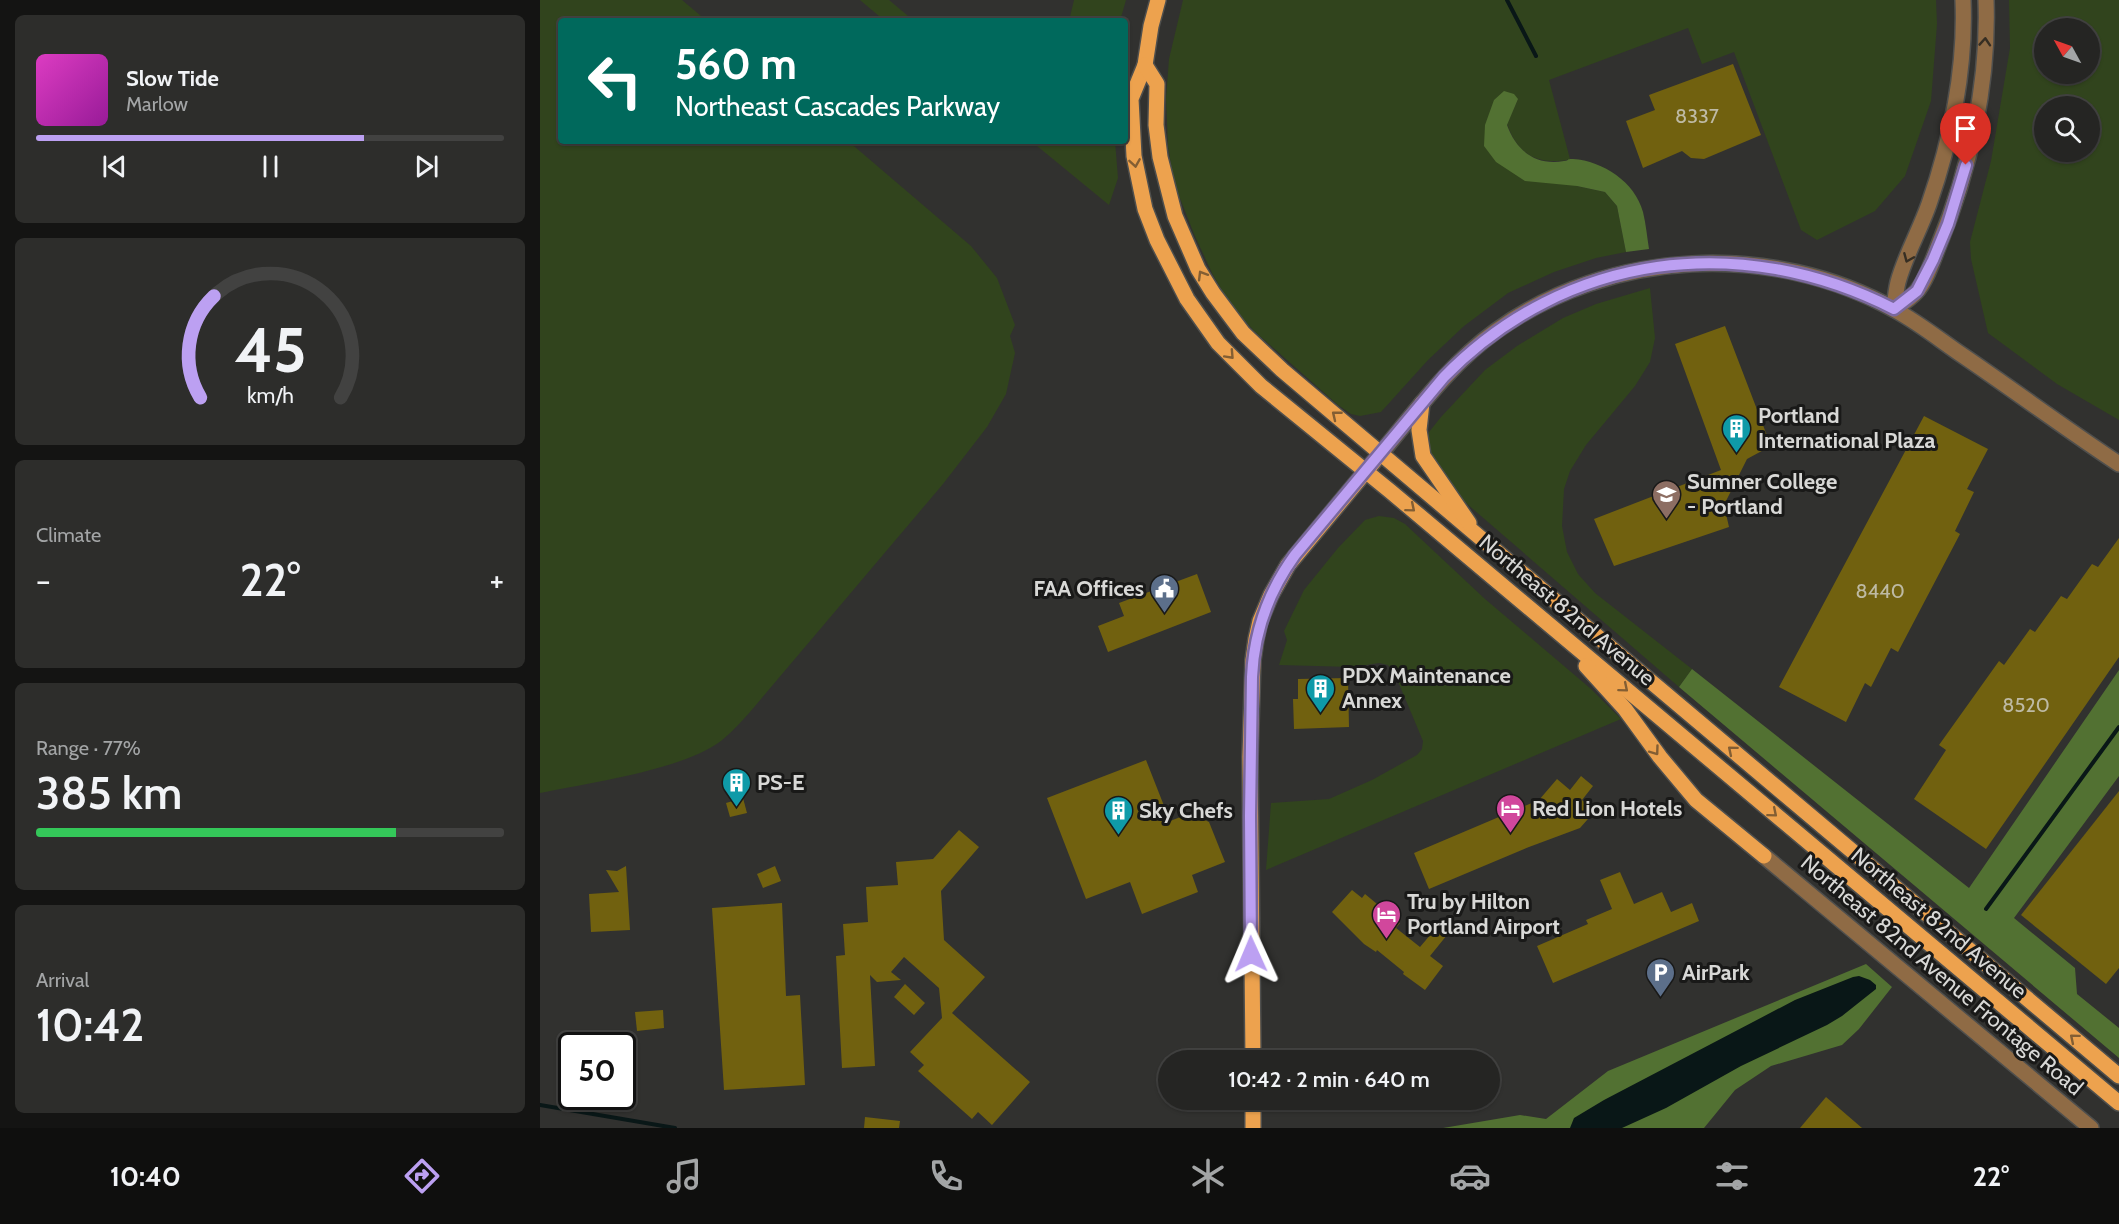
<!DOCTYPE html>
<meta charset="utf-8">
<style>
body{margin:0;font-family:Cabin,sans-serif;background:#2d2d2b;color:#f1f3f6;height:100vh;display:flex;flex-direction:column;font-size:22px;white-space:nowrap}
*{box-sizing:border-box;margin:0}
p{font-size:20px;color:#a3a5a6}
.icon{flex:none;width:33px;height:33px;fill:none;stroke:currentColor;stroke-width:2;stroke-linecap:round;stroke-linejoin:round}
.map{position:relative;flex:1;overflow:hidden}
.side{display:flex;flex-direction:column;gap:15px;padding:15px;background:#141413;width:540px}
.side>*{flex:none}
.hud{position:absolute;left:18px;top:18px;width:570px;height:126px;border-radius:6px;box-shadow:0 2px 4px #0004,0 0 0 2px #424241;background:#00695c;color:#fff;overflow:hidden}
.needle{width:39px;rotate:310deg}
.controls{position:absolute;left:1494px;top:18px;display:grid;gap:12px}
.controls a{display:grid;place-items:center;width:66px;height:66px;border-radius:50%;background:#252523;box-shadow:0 2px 4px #0004,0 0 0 2px #424241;font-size:30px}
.speed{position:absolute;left:18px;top:1032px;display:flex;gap:12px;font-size:30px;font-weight:700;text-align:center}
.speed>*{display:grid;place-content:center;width:78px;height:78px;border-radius:50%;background:#252523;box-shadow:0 2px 4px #0004,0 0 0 2px #424241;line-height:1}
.speed .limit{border:3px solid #111;border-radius:9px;background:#fff;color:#111}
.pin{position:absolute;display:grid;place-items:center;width:51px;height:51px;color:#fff;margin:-62px -26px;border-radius:50% 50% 50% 0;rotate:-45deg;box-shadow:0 0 6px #0007}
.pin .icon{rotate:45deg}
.me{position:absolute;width:66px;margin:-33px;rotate:359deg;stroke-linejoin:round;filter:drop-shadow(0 0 4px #0008)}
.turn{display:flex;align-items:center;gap:21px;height:126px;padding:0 18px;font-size:27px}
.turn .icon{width:78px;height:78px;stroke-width:2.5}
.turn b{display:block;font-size:42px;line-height:51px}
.big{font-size:45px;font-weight:600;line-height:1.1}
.side .card{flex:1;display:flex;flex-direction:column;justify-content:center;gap:9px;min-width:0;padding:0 21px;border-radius:9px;background:#2d2d2b}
.side .dial{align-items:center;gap:0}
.dial svg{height:156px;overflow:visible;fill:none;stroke:#424241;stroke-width:7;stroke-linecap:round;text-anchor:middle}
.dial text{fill:#f1f3f6;stroke:none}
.song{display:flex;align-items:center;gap:18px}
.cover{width:72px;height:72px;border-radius:9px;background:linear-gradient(135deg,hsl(310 70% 55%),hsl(300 70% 35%))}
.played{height:6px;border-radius:3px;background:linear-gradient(90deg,#bca0f2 70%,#424241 70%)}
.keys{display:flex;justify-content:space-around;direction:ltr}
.heat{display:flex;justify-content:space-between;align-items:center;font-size:33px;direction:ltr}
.charge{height:9px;border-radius:4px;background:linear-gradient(90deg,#34c759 77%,#424241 0)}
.trip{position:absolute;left:618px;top:1050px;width:342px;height:60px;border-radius:30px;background:#252523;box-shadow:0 2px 4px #0004,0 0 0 2px #424241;font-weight:600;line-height:60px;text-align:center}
.tabs{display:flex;height:96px;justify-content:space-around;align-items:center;background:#0f0f0e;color:#a3a5a6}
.tabs .icon{width:42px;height:42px}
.tabs .active{color:#bca0f2}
.tabs b{font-size:27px;color:#f1f3f6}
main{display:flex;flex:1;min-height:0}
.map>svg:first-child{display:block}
.green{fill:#31441d;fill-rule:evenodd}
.forest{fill:#527132}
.water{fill:#091717}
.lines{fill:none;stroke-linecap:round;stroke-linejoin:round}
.stream{stroke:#091717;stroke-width:4}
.building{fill:#71610f}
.minor-casing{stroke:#4f4f4d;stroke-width:18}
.major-casing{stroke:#4f4f4d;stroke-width:18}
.minor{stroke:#8f6b45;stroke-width:15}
.major{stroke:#eda24e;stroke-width:15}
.oneway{stroke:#362e23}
.oneway2{stroke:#835e33}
.route-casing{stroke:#7a689d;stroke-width:15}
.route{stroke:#bca0f2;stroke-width:10}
.labels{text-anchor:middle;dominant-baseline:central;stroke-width:6;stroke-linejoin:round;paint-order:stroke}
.number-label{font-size:20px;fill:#bebaa4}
.poi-label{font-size:22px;font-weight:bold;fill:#d8d8d6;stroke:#191918;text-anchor:start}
.street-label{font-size:22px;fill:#d8d8d6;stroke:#191918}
</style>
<main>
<section class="side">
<div class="card">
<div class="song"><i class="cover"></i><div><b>Slow Tide</b><p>Marlow</p></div></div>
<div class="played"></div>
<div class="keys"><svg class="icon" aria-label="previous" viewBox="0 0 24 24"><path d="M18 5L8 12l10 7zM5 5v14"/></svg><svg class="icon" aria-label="pause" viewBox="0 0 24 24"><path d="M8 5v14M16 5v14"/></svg><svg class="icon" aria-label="next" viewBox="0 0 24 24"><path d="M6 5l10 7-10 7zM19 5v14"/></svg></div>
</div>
<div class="card dial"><svg viewBox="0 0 100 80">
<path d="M14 69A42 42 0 1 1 86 69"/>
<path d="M14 69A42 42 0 0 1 21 17" stroke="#bca0f2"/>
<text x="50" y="56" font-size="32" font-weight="700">45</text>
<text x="50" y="72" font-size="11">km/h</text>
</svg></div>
<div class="card"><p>Climate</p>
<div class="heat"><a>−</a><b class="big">22°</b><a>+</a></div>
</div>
<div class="card"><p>Range · 77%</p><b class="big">385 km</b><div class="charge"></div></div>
<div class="card"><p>Arrival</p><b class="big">10:42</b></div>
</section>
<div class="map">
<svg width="1579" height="1128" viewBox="0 0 1579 1128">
<rect width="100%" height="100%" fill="#31312f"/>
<g class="green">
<path d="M0,0H142L167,21H21V141H308L431,246L457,278L475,325L470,336L475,353L466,394L447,427L403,484L210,712C201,722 191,733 181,741C143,770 48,783 0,793Z"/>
<path d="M320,0H349L374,21H345Z"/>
<path d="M534,0H586L580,21H529Z"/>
<path d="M643,0H1396L1397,24L1391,101L1365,176L1335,211L1277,240L1261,230L1194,52L1162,64L1148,28L1009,80L1030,159C1024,161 1019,161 1012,161C987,160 975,146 967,124L978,99L944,146L1037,186L1065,192L1077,206L1086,252L1056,258L1014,272L968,293L924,326L888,360L841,412L820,416L811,414L798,405L714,331L690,304L672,273L654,234L634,183L628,146L626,99L629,59Z"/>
<path d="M1469,0H1579V420L1517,384L1448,333L1431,259L1430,242L1451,161L1470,48ZM1550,28V74H1504V28ZM1550,106V152H1504V106Z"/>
<path d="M491,141H575L578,178L569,205Z"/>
<path d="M1110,288L1115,338L1110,362L1095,386L1046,445L1030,471L1024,489L1022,526L1027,552L1038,574L1055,593L1152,669L1139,687L919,497L891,456L887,443L889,432L901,417L945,370L977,346L1023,318L1056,304Z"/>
<path d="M839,516L854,518L865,524L945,599L1051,689L1081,719L726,870L731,803L789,799L832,780L877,755L882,749L883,741L854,672L848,665L839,663L813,667L739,665L747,640L744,631L764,590L798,548L825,520Z"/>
</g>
<g class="forest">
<path d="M964,91L974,94L978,99L967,125C976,150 995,166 1024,161C1031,160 1025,159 1033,159C1063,161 1095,182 1103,212C1106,224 1107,237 1109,249L1086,252L1077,206L1065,192L1037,186L985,181L956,162L944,146L945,125L954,100Z"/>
<path d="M1152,669L1429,888L1579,670V776L1474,918L1535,968L1537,994L1579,1028V1058L1139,687Z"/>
<path d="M1326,964L1352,987L1319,1029L1302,1045L1231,1066L1195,1090L1164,1128H903L980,1115L1006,1119L1068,1071Z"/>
</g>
<path class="water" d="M1319,976L1330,980L1336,985V989L1302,1016L1287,1025L1201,1066L1126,1108L1082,1128H1030L1034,1118L1064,1100L1255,1000L1313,977Z"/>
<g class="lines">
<g class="stream">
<path d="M967,0L996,56"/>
<path d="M1446,909L1579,727"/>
<path d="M0,1105L135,1128"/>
</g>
</g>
<g class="building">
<path d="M1193,64L1221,135L1164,159L1151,158L1142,151L1103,168L1086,121L1115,110L1109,95Z"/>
<path d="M1185,326L1231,446L1207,459L1184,505L1189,527L1074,566L1054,519L1181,470L1135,344Z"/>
<path d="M1384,416L1448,449L1427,489L1434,492L1415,531L1420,534L1358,652L1351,648L1331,687L1325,683L1306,722L1239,687Z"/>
<path d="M1579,538V657L1446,849L1374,799L1406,750L1399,745L1459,661L1464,665L1490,629L1495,632L1521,596L1527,599L1552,564L1558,567Z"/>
<path d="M657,574L671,612L568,652L558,626L584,616L579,603Z"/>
<path d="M808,678L809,727L754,729L753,699H758V679Z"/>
<path d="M606,760L630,821L651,813L669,822L685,862L652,875L658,892L602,914L590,882L546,899L507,798Z"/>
<path d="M1041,776L1053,786L1042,800L1055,811L1040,828L989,847L889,889L874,853L999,800L1017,779L1030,790Z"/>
<path d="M1579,791V968L1566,984L1481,915Z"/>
<path d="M203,798L207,813L190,817L186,803Z"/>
<path d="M419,830L439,847L401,891L404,940L445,977L412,1013L490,1082L452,1125L438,1112L432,1119L378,1071L384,1065L370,1052L402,1018L399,988L364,957L351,972L361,980L337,982L330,975L335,1066L302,1068L296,956L305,955L303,924L328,922L326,887L358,885L356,862L393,859Z"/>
<path d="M86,866L90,930L51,932L49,894L79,892L66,870L77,871Z"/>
<path d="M235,866L241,881L223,888L217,874Z"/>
<path d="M1080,872L1094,904L1122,892L1131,912L1152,903L1159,921L1013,983L997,946L1048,924L1046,920L1072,909L1060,880Z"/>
<path d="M812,890L822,898L825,894L860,923L856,928L880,947L897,927L907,935L890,956L903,966L885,990L863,974L864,972L837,950L836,952L824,944L792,912Z"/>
<path d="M242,903L246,996L260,995L265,1085L184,1090L172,908Z"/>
<path d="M365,984L385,1003L374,1015L354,997Z"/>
<path d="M123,1010L124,1028L97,1031L95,1012Z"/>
<path d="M1286,1097L1322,1128H1260Z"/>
<path d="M325,1117L360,1121L359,1128H324Z"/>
</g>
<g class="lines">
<defs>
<g id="minor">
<path d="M1354,309C1361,304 1370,299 1376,292C1385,283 1393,260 1398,247C1430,170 1449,83 1446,0"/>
<path d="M1354,309C1355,300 1356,290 1358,282C1365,256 1380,230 1389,204C1411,141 1426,68 1423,0"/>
<path d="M841,453C877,410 910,364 956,331C1069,249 1233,241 1355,310C1379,323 1400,340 1422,355C1475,391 1526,429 1579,464"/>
<path d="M1224,856L1551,1128"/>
</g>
<g id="major">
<path d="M618,0L611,26L605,65L591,99L594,156L605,209L617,240L647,299L678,343L721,386L850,491L1579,1103"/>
<path d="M605,65L617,84L616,125L620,157L635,216L658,269L673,293L703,333L742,370L937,535L1579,1076"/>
<path d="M882,403L879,430L883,456L929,523"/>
<path d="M1046,666L1085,709L1120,757L1156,800L1224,856"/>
<path d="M713,1060L710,757L713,660L716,639L720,621L731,595L748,565L841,453"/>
<path d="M713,1100V1128"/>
</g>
</defs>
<use href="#minor" class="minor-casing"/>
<use href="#major" class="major-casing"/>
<use href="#minor" class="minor"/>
<use href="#major" class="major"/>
</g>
<defs><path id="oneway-chevron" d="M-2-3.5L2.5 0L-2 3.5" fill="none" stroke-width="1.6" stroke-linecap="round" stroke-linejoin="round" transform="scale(1.5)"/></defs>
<g class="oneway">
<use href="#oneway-chevron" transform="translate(1445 42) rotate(-86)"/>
<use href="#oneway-chevron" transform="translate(1368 258) rotate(113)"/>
</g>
<g class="oneway2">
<use href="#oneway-chevron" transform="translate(595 163) rotate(81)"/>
<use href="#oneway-chevron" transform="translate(662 275) rotate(-121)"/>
<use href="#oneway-chevron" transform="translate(690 355) rotate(47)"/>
<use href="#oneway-chevron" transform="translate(796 415) rotate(-141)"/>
<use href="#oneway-chevron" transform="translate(871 508) rotate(40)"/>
<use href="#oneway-chevron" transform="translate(1084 688) rotate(40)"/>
<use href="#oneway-chevron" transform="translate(1192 750) rotate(-140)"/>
<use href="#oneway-chevron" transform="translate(1115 751) rotate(54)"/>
<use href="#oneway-chevron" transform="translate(1233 813) rotate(40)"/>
<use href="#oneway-chevron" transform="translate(1534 1038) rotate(-140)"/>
</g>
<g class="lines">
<defs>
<path id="route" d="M711,954L710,816L712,677C714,632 728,592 755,555L904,377C1026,252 1201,231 1354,309L1377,291L1393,260L1408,224L1426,165"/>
</defs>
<use href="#route" class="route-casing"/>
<use href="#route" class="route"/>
</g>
<defs>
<symbol id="building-pin" viewBox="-11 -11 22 30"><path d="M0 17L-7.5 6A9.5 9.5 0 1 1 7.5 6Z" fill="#0f9aa8" stroke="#191918"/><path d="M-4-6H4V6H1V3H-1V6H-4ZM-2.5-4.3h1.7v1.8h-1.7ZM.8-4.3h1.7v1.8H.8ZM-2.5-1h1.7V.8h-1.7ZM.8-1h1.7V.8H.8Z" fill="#fff"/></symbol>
<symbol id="university-pin" viewBox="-11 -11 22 30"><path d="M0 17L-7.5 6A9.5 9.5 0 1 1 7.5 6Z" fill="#8d6e63" stroke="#191918"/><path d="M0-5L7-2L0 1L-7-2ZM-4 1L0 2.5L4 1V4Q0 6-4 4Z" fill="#fff"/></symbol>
<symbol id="civic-pin" viewBox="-11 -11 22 30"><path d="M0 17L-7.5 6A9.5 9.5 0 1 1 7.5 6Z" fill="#5c6f8a" stroke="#191918"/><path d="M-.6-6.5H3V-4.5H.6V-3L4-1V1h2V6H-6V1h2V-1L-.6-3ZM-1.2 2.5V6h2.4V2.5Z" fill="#fff"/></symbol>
<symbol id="hotel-pin" viewBox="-11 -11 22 30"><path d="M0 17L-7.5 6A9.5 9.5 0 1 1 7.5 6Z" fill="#d1479c" stroke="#191918"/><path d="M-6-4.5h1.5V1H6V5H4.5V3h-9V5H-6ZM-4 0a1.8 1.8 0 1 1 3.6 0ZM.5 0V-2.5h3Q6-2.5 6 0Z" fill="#fff"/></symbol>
<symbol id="parking-pin" viewBox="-11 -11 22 30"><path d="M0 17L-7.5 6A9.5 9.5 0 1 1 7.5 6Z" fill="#5c6f8a" stroke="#191918"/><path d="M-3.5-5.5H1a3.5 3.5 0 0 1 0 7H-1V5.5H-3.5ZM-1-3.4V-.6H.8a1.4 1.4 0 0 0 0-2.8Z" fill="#fff"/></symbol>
</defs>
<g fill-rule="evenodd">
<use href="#building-pin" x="1180" y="412" width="33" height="45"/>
<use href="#university-pin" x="1110" y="478" width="33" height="45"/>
<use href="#civic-pin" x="608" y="572" width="33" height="45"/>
<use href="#building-pin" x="764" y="672" width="33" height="45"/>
<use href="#building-pin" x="180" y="766" width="33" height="45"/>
<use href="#hotel-pin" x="954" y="792" width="33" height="45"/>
<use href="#building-pin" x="562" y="794" width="33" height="45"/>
<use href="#hotel-pin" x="830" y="898" width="33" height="45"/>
<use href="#parking-pin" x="1104" y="956" width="33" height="45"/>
</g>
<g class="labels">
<g class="number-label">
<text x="1157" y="116">8337</text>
<text x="1340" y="591">8440</text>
<text x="1486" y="705">8520</text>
</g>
<g class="poi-label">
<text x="1218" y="415">Portland<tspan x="1218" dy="25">International Plaza</tspan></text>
<text x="1147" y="481">Sumner College<tspan x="1147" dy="25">- Portland</tspan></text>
<text x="604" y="588" text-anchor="end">FAA Offices</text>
<text x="802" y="675">PDX Maintenance<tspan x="802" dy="25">Annex</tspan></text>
<text x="217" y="782">PS-E</text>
<text x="992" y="808">Red Lion Hotels</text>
<text x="599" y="810">Sky Chefs</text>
<text x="867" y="901">Tru by Hilton<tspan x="867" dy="25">Portland Airport</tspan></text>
<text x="1142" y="972">AirPark</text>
</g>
<g class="street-label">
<text transform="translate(1027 610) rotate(40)">Northeast 82nd Avenue</text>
<text transform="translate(1399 923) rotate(40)">Northeast 82nd Avenue</text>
<text transform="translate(1402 975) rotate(40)">Northeast 82nd Avenue Frontage Road</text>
</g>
</g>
</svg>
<div class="controls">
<a><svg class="needle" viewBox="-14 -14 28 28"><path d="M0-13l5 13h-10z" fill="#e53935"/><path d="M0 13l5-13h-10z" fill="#a3a5a6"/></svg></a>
<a><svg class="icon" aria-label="search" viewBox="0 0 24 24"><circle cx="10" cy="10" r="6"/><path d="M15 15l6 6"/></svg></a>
</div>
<div class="speed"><div class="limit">50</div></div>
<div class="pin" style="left:1426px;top:165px;background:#d93025"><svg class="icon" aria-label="arrive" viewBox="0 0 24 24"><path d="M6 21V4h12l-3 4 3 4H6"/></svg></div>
<svg class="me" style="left:711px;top:954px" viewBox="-20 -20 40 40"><path d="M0-17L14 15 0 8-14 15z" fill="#bca0f2" stroke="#fff" stroke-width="4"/></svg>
<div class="trip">10:42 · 2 min · 640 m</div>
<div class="hud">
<div class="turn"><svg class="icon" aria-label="left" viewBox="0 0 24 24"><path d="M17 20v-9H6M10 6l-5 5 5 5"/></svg><div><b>560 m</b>Northeast Cascades Parkway</div></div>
</div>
</div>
</main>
<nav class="tabs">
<b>10:40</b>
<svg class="icon active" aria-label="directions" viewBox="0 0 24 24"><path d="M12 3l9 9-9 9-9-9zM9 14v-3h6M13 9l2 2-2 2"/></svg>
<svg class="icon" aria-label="music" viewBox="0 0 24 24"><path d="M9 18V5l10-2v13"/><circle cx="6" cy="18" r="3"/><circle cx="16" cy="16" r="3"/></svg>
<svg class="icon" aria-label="phone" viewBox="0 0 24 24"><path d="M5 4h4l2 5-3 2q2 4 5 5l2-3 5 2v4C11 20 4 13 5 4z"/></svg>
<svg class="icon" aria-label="climate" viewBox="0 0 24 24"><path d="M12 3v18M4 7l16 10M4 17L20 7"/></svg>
<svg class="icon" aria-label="car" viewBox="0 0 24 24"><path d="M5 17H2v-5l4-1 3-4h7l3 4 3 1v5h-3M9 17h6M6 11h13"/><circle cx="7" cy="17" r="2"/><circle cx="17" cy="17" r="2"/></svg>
<svg class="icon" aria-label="filters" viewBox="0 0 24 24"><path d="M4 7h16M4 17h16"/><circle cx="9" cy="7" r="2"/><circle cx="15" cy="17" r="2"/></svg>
<b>22°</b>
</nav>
